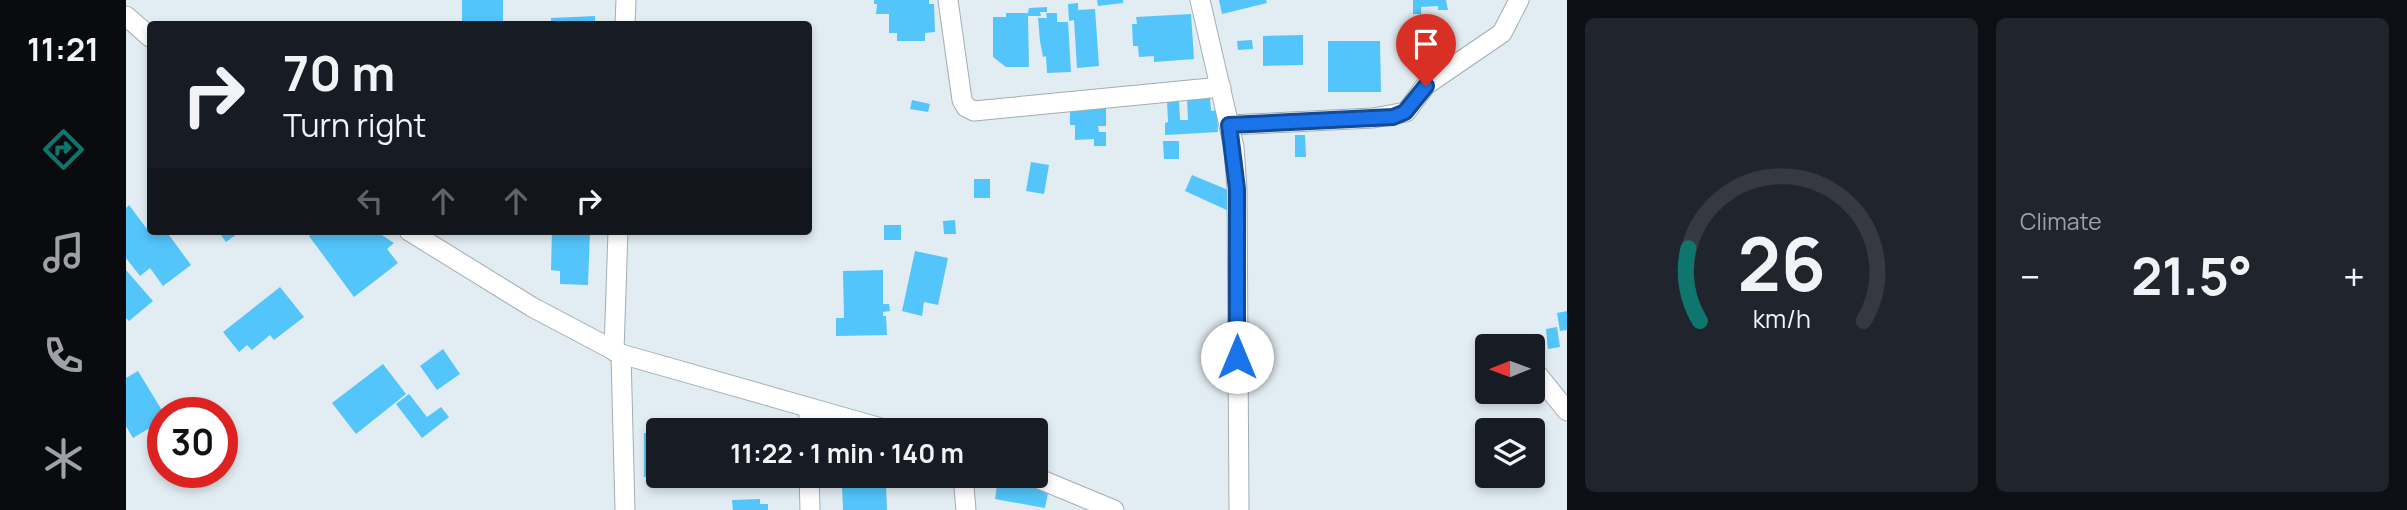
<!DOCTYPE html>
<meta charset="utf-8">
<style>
body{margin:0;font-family:Manrope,sans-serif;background:#20242c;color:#f1f3f6;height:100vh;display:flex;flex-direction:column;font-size:26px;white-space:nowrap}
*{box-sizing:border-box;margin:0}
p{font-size:23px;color:#9ea1a6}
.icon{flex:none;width:38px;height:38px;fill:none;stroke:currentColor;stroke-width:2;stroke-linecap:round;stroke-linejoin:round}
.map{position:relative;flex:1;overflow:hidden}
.details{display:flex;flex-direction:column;gap:18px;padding:18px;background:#0d0f14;width:840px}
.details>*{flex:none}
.top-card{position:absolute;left:21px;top:21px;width:665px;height:214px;border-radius:7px;box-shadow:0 4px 10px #0003;background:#171b24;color:#f1f3f6;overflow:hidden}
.needle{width:46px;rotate:269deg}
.fabs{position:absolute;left:1349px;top:334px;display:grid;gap:14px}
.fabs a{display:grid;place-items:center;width:70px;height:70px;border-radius:7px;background:#171b24;box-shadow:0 4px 10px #0003;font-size:35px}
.speed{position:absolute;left:21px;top:397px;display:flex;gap:14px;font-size:35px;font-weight:700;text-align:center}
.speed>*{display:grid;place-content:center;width:91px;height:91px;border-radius:50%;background:#171b24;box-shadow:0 4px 10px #0003;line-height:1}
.speed .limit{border:10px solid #d22;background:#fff;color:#111}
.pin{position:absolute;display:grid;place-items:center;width:60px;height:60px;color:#fff;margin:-72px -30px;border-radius:50% 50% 50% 0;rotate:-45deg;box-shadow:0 0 7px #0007}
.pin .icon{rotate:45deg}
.me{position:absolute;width:77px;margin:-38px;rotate:0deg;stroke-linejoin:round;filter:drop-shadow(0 0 5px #0008)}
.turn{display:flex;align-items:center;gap:24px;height:147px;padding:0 21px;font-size:32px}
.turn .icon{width:91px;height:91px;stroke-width:2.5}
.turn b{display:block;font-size:49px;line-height:60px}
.lanes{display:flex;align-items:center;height:66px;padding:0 21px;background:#0003;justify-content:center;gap:35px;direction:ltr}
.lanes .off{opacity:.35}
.big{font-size:52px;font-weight:700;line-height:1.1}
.details .widget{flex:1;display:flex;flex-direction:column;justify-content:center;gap:10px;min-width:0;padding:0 24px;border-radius:10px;background:#20242c}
.details .dial{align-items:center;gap:0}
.dial svg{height:182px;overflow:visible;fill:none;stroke:#363941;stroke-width:7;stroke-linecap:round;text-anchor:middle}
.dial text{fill:#f1f3f6;stroke:none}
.heat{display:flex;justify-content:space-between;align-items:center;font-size:38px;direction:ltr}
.details .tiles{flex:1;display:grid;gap:18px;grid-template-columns:repeat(2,1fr)}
.trip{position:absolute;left:520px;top:418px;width:402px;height:70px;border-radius:7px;background:#171b24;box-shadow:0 4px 10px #0003;font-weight:700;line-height:70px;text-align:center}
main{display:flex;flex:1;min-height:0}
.dock{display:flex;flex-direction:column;width:126px;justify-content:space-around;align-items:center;background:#090b0e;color:#9ea1a6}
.dock .icon{width:49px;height:49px}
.dock .selected{color:#0f766e}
.dock b{font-size:32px;color:#f1f3f6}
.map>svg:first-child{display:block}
.building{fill:#53c5fa}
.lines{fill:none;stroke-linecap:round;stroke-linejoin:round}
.minor-casing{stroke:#a2adb3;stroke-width:21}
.minor{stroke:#fff;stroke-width:19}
.route-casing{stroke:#114b97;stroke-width:18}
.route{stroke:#1a73e8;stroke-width:12}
</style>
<main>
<nav class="dock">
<b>11:21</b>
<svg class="icon selected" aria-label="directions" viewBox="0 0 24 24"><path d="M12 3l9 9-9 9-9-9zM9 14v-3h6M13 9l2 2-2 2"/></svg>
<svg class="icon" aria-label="music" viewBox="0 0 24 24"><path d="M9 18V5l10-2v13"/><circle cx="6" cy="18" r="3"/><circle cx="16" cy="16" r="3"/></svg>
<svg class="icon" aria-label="phone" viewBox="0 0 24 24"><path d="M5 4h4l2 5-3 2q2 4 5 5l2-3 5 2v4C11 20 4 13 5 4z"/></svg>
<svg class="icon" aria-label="climate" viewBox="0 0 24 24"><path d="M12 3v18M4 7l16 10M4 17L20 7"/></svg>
</nav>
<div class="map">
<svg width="1441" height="510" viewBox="0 0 1441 510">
<rect width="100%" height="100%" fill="#e2edf3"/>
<g class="building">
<rect x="336" y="0" width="41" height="24"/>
<path d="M748,0H803V4H808L809,32L799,33V41H771V33H763V14H750L751,4H748Z"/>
<path d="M971,0H997V3L972,6Z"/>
<path d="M1093,0H1140L1141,3L1096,14Z"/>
<path d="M1287,0H1320L1322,10H1312V6L1295,7V14H1287Z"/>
<path d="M952,3V10L969,9L973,66L951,68L948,20L943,21L942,4Z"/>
<path d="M921,7V12H914L915,16H902L903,67H880L867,57V17H880V13H902L903,8Z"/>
<path d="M920,13H931V22H942L945,72L921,73L920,56L917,57L914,41L912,18H921Z"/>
<path d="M1065,14L1068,59L1028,62V56L1013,57L1012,46H1007L1006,24H1011L1010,17Z"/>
<path d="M469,16V24H425V18Z"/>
<path d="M1177,35V65L1137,66V36Z"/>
<path d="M1299,35H1317V62H1305V45H1299Z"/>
<path d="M1126,40L1127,49L1112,50L1111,41Z"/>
<path d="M1202,41H1254L1255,92H1202Z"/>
<path d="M1084,97L1085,111L1091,110L1092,132L1039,135V123L1042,122L1041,101H1053L1054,120H1062L1061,98Z"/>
<path d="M786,100L804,104L802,112L784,109Z"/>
<path d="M980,102V126H972L973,132H980V146H968V139L949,140V125H944V110Z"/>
<path d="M1169,135H1179L1180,157H1169Z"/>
<path d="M1037,141H1053V159H1038Z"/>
<path d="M905,162L923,165L918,194L900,191Z"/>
<path d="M1066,175L1107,192L1105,212L1059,191Z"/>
<rect x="848" y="179" width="16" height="19"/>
<path d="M3,205L24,233L40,231L65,265L37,286L24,268L14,276L0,258V208Z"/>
<path d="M829,220L830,234H818L817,221Z"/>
<rect x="758" y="225" width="17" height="15"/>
<path d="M92,231H115L100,242Z"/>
<path d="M190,231H250L268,243L261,249L272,263L228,297L183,236Z"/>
<path d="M426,231H464L462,285L434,284V271L425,270Z"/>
<path d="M789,251L822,258L812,305L798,302L796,316L776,311Z"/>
<path d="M0,270L27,301L3,321L0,318Z"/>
<path d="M757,270V304H763L764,311L757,312V316H760L761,335L710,336V318H718L717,271Z"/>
<path d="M154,287L178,317L148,340L144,335L126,350L121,345L113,352L97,332Z"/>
<path d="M1441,311V330L1434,331L1431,313Z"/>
<path d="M1431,327L1434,347L1422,349L1420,329Z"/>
<path d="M317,349L334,374L311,390L294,366Z"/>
<path d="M257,364L280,394L230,434L206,403Z"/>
<path d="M12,371L37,412V420L7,438L0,426V378Z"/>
<path d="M283,394L301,417L315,407L323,417L296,438L270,404Z"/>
<path d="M553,423H576V430H545Z"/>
<rect x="518" y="433" width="14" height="44"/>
<rect x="801" y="476" width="29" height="8"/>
<path d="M872,479L923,488L919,508L869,499Z"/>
<path d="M760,485L761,510H717L716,487Z"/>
<path d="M634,499V504H642V510H607L606,500Z"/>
</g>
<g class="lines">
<defs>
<g id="minor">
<path d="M822,0L836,100L840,107L848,111L1095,87"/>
<path d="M1074,0L1108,147L1111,189L1113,510"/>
<path d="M0,16L24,37"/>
<path d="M499,24L500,0"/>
<path d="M1103,125L1247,118L1280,112L1300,85L1376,33L1393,0"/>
<path d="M283,231L406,307L495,354L762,430"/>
<path d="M488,351L492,231"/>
<path d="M495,354L499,510"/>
<path d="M1407,369L1441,411"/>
<path d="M683,408V430"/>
<path d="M683,476L684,510"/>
<path d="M837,476L840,510"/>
<path d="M906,476L988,510"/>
</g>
</defs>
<use href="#minor" class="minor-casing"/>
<use href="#minor" class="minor"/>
</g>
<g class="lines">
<defs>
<path id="route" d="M1111,357V189L1103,125L1267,117L1279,112L1300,86"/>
</defs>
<use href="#route" class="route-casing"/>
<use href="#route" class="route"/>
</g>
</svg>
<div class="fabs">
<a><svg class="needle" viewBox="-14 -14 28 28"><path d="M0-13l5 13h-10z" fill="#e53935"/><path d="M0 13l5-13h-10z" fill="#9ea1a6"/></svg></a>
<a><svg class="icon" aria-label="layers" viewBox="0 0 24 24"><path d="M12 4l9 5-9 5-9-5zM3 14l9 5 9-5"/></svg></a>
</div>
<div class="speed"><div class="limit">30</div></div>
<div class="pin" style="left:1300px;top:86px;background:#d93025"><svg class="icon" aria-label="arrive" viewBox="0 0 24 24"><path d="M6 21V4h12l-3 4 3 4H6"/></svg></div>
<svg class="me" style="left:1111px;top:357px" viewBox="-20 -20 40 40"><circle r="19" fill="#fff"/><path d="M0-13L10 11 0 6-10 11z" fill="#1a73e8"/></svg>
<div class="trip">11:22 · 1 min · 140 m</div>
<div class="top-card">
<div class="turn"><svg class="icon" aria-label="right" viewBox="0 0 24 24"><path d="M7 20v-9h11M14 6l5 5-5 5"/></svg><div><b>70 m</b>Turn right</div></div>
<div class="lanes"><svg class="icon off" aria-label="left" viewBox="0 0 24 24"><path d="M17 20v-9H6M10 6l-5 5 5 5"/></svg><svg class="icon off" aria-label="ahead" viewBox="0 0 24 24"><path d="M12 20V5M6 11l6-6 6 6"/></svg><svg class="icon off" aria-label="ahead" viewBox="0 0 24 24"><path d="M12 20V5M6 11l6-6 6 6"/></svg><svg class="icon" aria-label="right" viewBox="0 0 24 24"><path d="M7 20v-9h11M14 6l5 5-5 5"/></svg></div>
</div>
</div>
<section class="details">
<div class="tiles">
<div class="widget dial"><svg viewBox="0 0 100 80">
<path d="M14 69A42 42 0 1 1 86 69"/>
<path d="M14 69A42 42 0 0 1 9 37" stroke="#0f766e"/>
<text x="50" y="56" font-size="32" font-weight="700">26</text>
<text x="50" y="72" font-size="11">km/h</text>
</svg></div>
<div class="widget"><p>Climate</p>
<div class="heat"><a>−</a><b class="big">21.5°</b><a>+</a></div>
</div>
</div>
</section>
</main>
